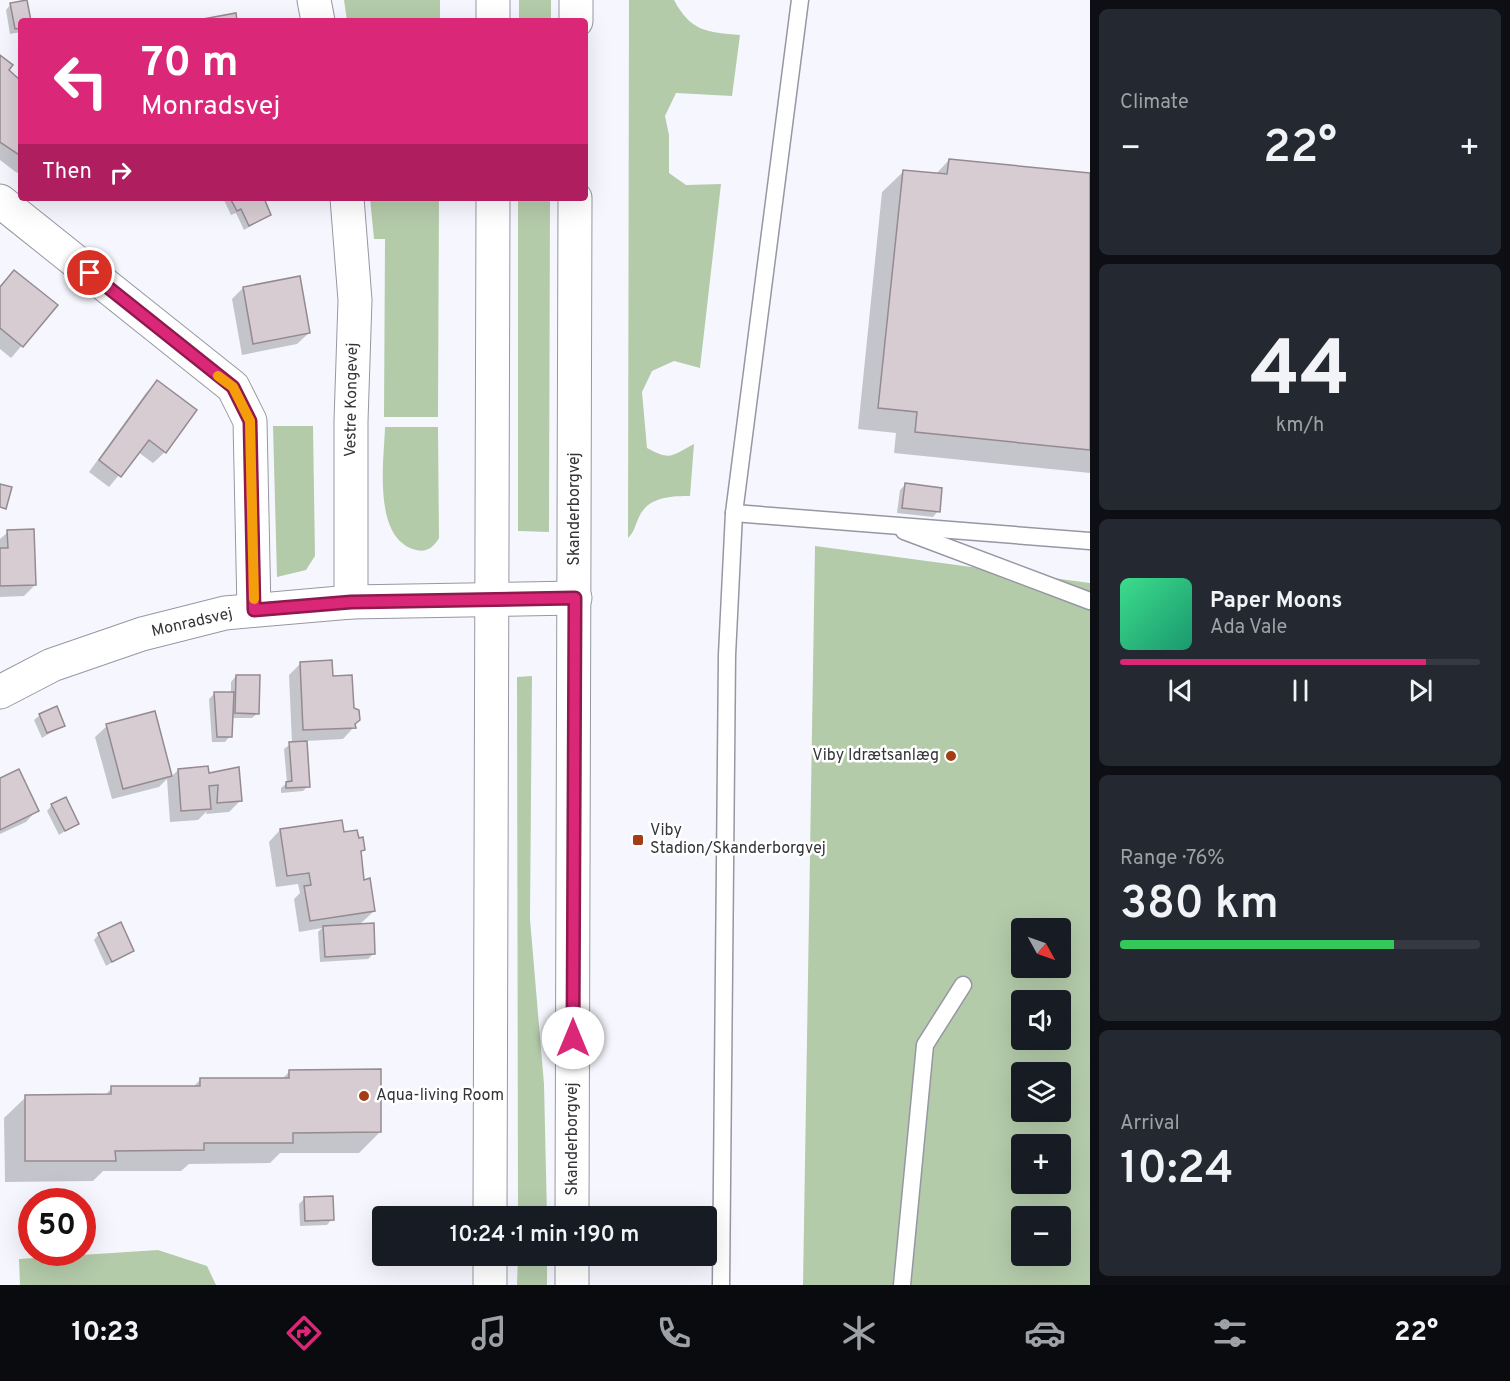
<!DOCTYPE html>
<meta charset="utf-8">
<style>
body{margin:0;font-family:Overpass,sans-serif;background:#242831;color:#f1f3f6;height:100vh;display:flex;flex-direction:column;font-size:22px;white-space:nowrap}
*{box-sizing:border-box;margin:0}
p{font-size:20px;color:#9ea1a6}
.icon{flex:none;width:33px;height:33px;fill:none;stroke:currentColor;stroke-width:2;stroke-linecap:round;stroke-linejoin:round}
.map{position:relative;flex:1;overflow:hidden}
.side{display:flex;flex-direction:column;gap:9px;padding:9px;background:#0d0f14;width:420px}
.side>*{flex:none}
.guide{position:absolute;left:18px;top:18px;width:570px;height:183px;border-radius:6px;box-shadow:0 6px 24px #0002;background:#db2777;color:#fff;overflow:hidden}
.needle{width:39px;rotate:130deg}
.buttons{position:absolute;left:1011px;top:918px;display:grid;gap:12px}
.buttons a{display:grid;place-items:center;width:60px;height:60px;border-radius:6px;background:#171b24;box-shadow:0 6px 24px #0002;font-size:30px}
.speed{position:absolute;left:18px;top:1188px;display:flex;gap:12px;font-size:30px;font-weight:700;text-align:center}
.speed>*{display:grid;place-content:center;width:78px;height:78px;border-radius:50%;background:#171b24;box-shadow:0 6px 24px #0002;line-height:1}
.speed .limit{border:9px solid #d22;background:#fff;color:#111}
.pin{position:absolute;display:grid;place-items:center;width:51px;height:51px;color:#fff;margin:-26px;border:3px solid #fff;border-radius:50%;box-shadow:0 2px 6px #0007}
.me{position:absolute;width:66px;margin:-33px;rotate:0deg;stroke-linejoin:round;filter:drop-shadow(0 0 4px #0008)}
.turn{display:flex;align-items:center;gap:21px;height:126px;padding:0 24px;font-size:27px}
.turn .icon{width:78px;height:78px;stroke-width:2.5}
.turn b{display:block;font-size:42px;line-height:51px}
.then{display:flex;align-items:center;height:57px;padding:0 24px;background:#0003;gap:12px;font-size:22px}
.big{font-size:45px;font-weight:600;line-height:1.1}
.side .widget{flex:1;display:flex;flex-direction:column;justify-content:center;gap:9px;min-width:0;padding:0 21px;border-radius:9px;background:#242831}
.side .dial{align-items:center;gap:0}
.dial b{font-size:78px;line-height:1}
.song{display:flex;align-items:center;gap:18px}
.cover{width:72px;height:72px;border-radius:9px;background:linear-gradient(135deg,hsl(150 70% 55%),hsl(160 70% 35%))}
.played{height:6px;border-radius:3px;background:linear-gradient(90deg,#db2777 85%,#363941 85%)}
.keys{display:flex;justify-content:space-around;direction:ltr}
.heat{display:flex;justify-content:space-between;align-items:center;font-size:33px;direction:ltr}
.charge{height:9px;border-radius:4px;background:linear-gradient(90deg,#34c759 76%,#363941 0)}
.trip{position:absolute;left:372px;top:1206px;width:345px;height:60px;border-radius:6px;background:#171b24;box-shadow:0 6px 24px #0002;font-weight:600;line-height:60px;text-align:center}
.menu{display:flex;height:96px;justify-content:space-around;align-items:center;background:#090b0e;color:#9ea1a6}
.menu .icon{width:42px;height:42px}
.menu .selected{color:#db2777}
.menu b{font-size:27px;color:#f1f3f6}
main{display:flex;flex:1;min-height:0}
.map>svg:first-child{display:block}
.green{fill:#b4cbaa;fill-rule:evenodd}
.shadow{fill:#0003}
.building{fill:#d8ccd3;stroke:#958a90;stroke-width:1.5}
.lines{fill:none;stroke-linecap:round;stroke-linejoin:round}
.lane-casing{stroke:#9697a2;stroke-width:19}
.street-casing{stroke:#9697a2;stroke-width:35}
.secondary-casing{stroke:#9697a2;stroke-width:35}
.lane{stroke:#fff;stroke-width:16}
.street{stroke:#fff;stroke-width:33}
.secondary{stroke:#fff;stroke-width:33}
.route-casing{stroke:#8e194d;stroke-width:15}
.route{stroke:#db2777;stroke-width:10}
.slow{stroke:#f59e0b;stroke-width:10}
.poi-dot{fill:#a33d14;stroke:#fff;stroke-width:2}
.labels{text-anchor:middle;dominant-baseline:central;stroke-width:5;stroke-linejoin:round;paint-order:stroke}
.street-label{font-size:16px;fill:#343439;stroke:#fff}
.poi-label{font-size:16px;fill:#343439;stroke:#fff;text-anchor:start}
</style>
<main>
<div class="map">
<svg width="1090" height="1285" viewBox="0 0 1090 1285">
<rect width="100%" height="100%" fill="#f6f7fe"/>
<g class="green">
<path d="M344,0H440V21H347Z"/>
<rect x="519" y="0" width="32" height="21"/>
<path d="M629,0H674C691,32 707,32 740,35L732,96L676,93L665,116L669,135V173L686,185L721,184L700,368L674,361L652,371L642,392L647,448C671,461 671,456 694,444L690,496C670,496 648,497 639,517C635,525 635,531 628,538Z"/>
<path d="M370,198H439L438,417H384L385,239H374Z"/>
<path d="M518,198H550L549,532L518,531Z"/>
<path d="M273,426H313L315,556L306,570L277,577Z"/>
<path d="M385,427H438L439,538C434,547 426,553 416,550C372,539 384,461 385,427Z"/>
<path d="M815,546L1090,583V1285H803ZM1022,928H1060V968H1022ZM1022,1000H1060V1040H1022ZM1022,1072H1060V1112H1022ZM1022,1144H1060V1184H1022ZM1022,1216H1060V1256H1022Z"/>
<path d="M532,676L530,919L544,1084L547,1216H518L517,677Z"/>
<path d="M158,1250L207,1266L216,1285H20L19,1259Z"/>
<path d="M518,1256H547V1285H517Z"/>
</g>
<g class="shadow">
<path d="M11,4L29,21H21V32L10,34L6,10Z"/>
<path d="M0,57L6,71L21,82V169L17,173L0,160Z"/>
<path d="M949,160L1090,175V473L894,453L896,433L858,429L882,192L904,171L935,175Z"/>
<path d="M223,198H266L262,200L270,215L244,230L236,213L231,215Z"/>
<path d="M14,272L56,306L11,358L0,349V286Z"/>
<path d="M243,288L309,333L297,344L242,355L232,299Z"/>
<path d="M157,382L165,452L153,463L138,452L109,487L89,472L146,393Z"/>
<path d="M905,485L938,511L933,517L897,513L900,490Z"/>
<path d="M8,532L35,585L24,596L0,597V539Z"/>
<path d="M300,664L332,678L354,727L343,739L306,741L308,786L303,791L281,793V788L287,783L284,749L292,743L289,675Z"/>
<path d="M236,676L258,713L252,718H233L230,736L225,742H212L209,699L214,694L231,693V682Z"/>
<path d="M154,713L171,777L178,770L207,775L241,800L229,812L206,814L207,811L198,820L170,822L167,779L159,787L112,799L95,737L107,726Z"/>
<path d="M40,715L63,725L42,738L34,720Z"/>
<path d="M0,779L37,810L26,822L0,834Z"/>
<path d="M52,805L77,823L59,835L47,811Z"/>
<path d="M280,830L343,833L363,850L359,854L363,882L374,911L359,925L374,953L368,959L320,962L318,932L322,928L299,932L294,899L300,893L298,884L276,887L269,842Z"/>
<path d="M99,934L132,950L106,966L94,940Z"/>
<path d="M290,1071L380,1132L359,1153H280L270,1163L189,1164L181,1171H103L93,1181L5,1182L4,1118L26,1097L104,1096L112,1088H192L200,1080L282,1079Z"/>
<path d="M305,1198L332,1219L327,1225L300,1226L299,1204Z"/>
</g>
<g class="building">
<path d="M27,0L31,21H21V28L15,29L10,3Z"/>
<path d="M236,13L237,21H192Z"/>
<path d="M0,55L13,65L9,70L21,81V156L0,142Z"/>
<path d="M949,159L1090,173V450L915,432L917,412L878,408L903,170L947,174Z"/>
<path d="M230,198H264L271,215L249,226L241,209L237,211Z"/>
<path d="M14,270L58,305L23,347L0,328V287Z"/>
<path d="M300,276L310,333L253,344L243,287Z"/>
<path d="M157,380L197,410L166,453L149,440L121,477L99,460Z"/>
<path d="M905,483L942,488L940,512L902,508Z"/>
<path d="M0,484L12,487L6,509L0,507Z"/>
<path d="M34,529L36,585L0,586V548H8L7,530Z"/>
<path d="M332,660L333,676L352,675L354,708L359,710L360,720L355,724L356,728L303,730L300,662Z"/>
<path d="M236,675H260L259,714L235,713Z"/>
<path d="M214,692H234L232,737H217Z"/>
<path d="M57,706L65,726L47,733L39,714Z"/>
<path d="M155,711L172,776L123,789L106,724Z"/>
<path d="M307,741L310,787L286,788V782L292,781L289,742Z"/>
<path d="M208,766L209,773L239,767L242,801L217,803L218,785L209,786L211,809L181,811L178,769Z"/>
<path d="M19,769L39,811L0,830V778Z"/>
<path d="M66,797L79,824L65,831L51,804Z"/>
<path d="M342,820L344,832L357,830L359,838L363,837L365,850L361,851L364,880L370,878L375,911L310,921L304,886L311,885L309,873L287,876L280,829Z"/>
<path d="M121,922L134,951L112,962L98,933Z"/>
<path d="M374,923L375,954L325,957L323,926Z"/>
<path d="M381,1069V1132L293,1133V1143H204V1150L115,1151L116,1161H25V1095L111,1094V1086H200V1078H289V1070Z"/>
<path d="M333,1196L334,1220L305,1221L304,1197Z"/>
</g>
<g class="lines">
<defs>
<g id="lane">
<path d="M734,513L1090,541"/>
<path d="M904,531L1090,601"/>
<path d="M721,1285L727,655L734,513L800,0"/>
<path d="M902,1285L925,1045L963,985"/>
</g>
<g id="street">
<path d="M314,0L318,21"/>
<path d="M347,198L355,300L351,421V602"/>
<path d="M0,201L233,387L250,421L254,610"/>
<path d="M0,692L52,665L142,634L225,613L351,602L575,598"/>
</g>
<g id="secondary">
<path d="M493,21V0"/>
<path d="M576,21V0"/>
<path d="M490,1216L493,198"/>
<path d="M572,1216L575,198"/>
<path d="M490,1285V1256"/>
<path d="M572,1285V1256"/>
</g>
</defs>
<use href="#lane" class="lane-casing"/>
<use href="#street" class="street-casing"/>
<use href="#secondary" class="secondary-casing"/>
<use href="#lane" class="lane"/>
<use href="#street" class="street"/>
<use href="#secondary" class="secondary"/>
</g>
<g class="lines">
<defs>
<path id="route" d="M90,273L233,387L250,421L254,610L351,602L575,598L573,1038"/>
</defs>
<use href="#route" class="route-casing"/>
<use href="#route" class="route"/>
<path class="slow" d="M218,376L233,387L250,421L254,599"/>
</g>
<g class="poi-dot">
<circle cx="951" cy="756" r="6"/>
<rect x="632" y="834" width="12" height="12" rx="3"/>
<circle cx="364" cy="1096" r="6"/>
</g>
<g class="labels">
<g class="street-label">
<text transform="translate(352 400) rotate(-89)">Vestre Kongevej</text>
<text transform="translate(575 509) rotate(-90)">Skanderborgvej</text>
<text transform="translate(192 623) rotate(-13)">Monradsvej</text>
<text transform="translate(573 1139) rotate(-90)">Skanderborgvej</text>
</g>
<g class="poi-label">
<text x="939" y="756" text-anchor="end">Viby Idrætsanlæg</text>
<text x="650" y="831">Viby<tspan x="650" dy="18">Stadion/Skanderborgvej</tspan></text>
<text x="376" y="1096">Aqua-living Room</text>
</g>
</g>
</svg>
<div class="buttons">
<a><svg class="needle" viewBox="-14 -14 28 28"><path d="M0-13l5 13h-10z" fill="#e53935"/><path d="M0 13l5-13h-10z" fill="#9ea1a6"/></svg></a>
<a><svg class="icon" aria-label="sound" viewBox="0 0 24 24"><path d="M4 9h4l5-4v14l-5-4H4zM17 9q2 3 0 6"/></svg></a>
<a><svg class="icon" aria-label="layers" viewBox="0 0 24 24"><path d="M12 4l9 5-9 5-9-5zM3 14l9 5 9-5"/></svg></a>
<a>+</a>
<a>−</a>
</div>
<div class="speed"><div class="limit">50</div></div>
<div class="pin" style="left:90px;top:273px;background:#d93025"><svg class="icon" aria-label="arrive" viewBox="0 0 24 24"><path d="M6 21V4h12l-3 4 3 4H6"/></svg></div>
<svg class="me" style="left:573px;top:1038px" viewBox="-20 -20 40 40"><circle r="19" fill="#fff"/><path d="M0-13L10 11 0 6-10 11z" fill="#db2777"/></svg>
<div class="trip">10:24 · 1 min · 190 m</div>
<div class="guide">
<div class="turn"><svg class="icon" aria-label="left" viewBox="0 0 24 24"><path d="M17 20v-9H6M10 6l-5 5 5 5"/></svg><div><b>70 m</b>Monradsvej</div></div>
<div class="then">Then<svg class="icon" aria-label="right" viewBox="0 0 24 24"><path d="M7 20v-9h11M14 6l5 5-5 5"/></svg></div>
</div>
</div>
<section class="side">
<div class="widget"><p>Climate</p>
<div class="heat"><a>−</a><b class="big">22°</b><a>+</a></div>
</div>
<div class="widget dial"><b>44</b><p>km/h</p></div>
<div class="widget">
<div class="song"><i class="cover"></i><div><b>Paper Moons</b><p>Ada Vale</p></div></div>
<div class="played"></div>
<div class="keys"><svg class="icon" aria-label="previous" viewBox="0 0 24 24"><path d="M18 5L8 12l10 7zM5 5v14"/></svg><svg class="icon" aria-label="pause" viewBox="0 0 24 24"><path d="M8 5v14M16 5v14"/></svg><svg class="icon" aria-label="next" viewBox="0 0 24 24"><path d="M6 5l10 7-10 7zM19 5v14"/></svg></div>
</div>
<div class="widget"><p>Range · 76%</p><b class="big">380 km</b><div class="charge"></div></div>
<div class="widget"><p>Arrival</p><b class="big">10:24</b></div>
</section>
</main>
<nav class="menu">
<b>10:23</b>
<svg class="icon selected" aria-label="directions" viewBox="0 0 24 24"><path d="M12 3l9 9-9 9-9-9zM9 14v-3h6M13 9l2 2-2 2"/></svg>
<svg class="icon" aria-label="music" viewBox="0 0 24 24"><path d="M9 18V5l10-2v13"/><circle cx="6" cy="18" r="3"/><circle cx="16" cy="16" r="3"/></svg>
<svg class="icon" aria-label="phone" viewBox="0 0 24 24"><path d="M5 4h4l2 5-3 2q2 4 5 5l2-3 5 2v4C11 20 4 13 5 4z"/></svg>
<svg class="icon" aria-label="climate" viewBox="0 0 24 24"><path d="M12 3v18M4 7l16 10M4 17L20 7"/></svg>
<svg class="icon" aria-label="car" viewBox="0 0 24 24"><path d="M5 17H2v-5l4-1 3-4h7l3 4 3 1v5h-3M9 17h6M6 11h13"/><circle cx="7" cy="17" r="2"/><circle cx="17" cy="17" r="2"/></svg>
<svg class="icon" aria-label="filters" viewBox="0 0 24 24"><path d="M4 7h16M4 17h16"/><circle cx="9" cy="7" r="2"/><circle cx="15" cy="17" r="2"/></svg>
<b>22°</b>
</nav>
